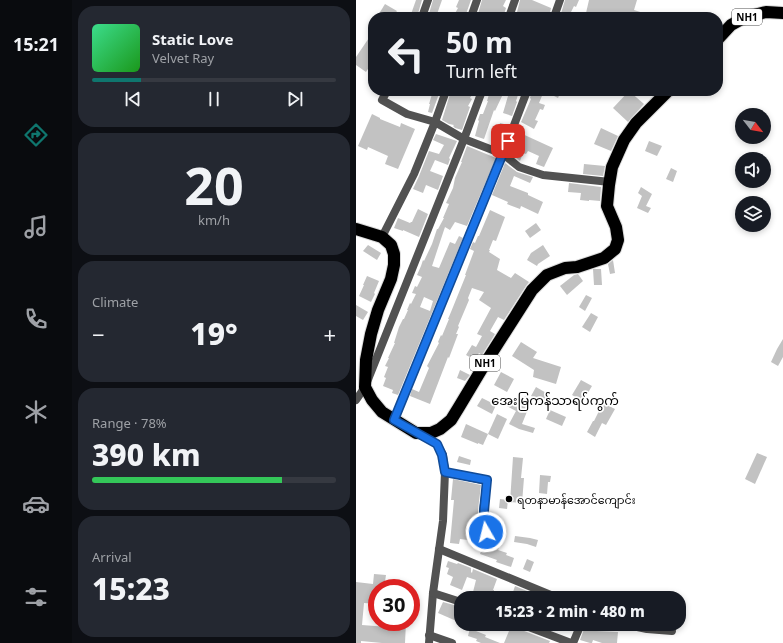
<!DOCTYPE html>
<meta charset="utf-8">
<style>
body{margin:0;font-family:"Noto Sans","Noto Sans Myanmar",sans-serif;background:#242831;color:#f1f3f6;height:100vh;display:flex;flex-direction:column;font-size:15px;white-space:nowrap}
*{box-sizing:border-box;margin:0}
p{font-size:13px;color:#9ea1a6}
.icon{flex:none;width:22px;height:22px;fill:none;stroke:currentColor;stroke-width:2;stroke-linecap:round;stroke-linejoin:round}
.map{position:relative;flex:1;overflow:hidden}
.drawer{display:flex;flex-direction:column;gap:6px;padding:6px;background:#0d0f14;width:284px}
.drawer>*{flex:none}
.banner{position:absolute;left:12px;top:12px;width:355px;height:84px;border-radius:16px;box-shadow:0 2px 6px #0003;background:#171b24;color:#f1f3f6;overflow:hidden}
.needle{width:26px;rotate:121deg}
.tools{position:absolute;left:379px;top:108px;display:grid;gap:8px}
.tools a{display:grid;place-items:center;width:36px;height:36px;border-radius:50%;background:#171b24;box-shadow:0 2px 6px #0003;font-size:20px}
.speed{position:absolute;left:12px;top:579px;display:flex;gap:8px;font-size:20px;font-weight:700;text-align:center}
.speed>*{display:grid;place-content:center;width:52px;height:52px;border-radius:50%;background:#171b24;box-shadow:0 2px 6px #0003;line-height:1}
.speed .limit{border:6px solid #d22;background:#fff;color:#111}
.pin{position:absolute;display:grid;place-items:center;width:34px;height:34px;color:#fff;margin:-17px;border-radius:8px;box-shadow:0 2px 6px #0006}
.me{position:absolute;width:44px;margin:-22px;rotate:352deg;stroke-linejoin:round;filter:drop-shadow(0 0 3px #0008)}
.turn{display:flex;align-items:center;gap:14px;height:84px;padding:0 12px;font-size:18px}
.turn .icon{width:52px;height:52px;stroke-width:2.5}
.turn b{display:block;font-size:28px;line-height:34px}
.big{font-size:30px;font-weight:800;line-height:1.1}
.drawer .widget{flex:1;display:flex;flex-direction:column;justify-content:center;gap:6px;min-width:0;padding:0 14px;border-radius:16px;background:#242831}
.drawer .dial{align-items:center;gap:0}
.dial b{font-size:52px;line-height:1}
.song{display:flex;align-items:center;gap:12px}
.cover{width:48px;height:48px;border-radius:6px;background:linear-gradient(135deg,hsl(150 70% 55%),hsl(120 70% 35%))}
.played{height:4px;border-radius:2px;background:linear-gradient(90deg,#0f766e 20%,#363941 20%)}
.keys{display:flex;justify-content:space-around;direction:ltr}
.heat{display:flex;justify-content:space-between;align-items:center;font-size:22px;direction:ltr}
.charge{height:6px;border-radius:3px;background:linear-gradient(90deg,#34c759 78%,#363941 0)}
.trip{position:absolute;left:98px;top:591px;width:232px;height:40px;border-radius:16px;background:#171b24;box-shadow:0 2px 6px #0003;font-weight:800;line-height:40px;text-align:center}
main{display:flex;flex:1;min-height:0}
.tab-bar{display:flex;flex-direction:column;width:72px;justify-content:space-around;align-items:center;background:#090b0e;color:#9ea1a6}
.tab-bar .icon{width:28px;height:28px}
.tab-bar .current{color:#0f766e}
.tab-bar b{font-size:18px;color:#f1f3f6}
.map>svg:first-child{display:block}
.building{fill:#c2c2c2;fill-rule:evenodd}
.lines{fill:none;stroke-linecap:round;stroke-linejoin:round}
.highway-casing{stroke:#dbdbdb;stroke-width:14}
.minor{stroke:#525252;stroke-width:8}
.highway{stroke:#000;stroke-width:12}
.route-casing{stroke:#114b97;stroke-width:10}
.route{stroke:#1a73e8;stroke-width:7}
.poi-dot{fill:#000;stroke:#fff;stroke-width:1.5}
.labels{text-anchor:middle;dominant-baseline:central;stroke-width:3.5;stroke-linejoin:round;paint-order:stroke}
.shield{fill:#fff;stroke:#4c4c4c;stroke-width:1}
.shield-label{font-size:10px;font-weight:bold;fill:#000}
.poi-label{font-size:11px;fill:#000;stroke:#fff;text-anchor:start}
.quarter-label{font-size:13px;fill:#000;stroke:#fff}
</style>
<main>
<nav class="tab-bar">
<b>15:21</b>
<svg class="icon current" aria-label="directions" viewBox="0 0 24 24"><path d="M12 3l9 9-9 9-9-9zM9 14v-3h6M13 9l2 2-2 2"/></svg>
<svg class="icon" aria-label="music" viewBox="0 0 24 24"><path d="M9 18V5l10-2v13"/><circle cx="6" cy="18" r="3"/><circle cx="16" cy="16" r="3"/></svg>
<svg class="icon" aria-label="phone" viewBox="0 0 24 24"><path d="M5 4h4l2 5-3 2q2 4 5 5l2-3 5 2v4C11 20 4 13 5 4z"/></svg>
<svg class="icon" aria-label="climate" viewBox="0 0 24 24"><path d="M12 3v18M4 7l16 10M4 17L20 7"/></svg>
<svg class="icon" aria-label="car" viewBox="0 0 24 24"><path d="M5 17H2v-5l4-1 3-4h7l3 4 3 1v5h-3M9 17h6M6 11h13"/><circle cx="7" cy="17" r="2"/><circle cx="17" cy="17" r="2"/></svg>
<svg class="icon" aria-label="filters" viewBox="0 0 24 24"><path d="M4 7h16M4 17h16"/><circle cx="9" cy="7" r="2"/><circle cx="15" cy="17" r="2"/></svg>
</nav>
<section class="drawer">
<div class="widget">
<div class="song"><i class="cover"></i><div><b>Static Love</b><p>Velvet Ray</p></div></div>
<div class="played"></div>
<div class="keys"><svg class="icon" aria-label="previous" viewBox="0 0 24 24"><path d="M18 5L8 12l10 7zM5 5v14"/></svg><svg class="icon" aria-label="pause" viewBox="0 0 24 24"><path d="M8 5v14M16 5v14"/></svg><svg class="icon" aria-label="next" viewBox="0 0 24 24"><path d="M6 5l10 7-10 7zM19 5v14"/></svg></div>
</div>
<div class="widget dial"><b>20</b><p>km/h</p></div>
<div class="widget"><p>Climate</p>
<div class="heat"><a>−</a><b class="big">19°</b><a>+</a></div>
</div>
<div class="widget"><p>Range · 78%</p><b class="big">390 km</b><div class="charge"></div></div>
<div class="widget"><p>Arrival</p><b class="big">15:23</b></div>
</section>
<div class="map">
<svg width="427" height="643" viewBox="0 0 427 643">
<rect width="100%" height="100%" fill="#fff"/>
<g class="building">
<path d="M60,0H66L61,17H54Z"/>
<path d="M77,0H86L80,17H72Z"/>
<path d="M103,0H115L110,14L108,17H97L102,8L100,7Z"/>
<path d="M126,0H150L147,6L150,8L148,14L147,13L145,17H121Z"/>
<path d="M164,0H176L195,8L193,17H171L161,12Z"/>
<path d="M209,0H223L220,7L218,6L213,16L212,15V17H204Z"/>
<path d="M233,0H281L278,10L297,16V17H244L230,13Z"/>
<path d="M29,4L41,11L37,17H21Z"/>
<path d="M17,32V61L10,72L0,65V57Z"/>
<path d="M77,91H84L76,113L72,112L74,104H73Z"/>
<path d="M95,91L106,93L107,91H118L114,98L116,99L112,106L114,107L106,130L99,128L97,126L98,125L93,124L86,120Z"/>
<path d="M134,91H159L163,92L160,101L161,102L156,116L147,113L152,96L147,94L139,111L138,110L128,139L119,136L123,121L122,120L124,114H127L132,101H131Z"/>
<path d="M176,91H205L202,98L188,91L183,103L189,105L187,110L184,109L179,120L182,121L178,129L165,122L175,99L174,98Z"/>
<path d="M273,91L288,104L272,122L257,108Z"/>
<path d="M16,114L24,118V119L44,127L45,123L59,129L42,169L29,164L32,156L12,147L11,150L2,146Z"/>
<path d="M144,123L152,125L149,132L142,130Z"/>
<path d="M245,128L262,136L255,151L238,144Z"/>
<path d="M162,132L197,148L188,167L180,164L183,156L172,151L170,154L167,153L164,161L155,153L160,140L159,139Z"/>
<path d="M80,134L101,141L93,158L94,159L92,165L79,160L74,171L87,176L82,190L70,185L67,193L57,189L63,176L73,151L83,154L88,145L77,140Z"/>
<path d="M293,141L306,146L301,156L289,151Z"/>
<path d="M111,146L140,158L111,226L99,222L94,230L89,227L76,266L83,268L94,242L99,244L103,236L107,238L42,395L36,393L37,390L27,386L30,378L28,377L32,367L29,366L33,358H32L39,343H38L43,327L47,319H48L52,310H51L54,303L55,304L60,294L56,293L59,286L61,287L66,277L61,275L65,266L67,260L68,261L76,244L81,229H82L88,218H87L93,204L90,203L97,188L99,178L106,162H105ZM68,297L77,301L74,311L64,307Z"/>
<path d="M149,163L161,172L177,177L174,183L158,176L154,186L172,193V195L187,202L182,214L165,206L164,209L151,204L152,202L136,195Z"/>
<path d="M228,164L249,166L247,176L227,174Z"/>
<path d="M315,168L321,171L317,182L310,179Z"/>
<path d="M213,183L245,187L244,201L233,200V201L224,200L225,193L212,192Z"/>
<path d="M285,187L296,194L290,206L295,208L292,213L281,208L286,196L282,193Z"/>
<path d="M62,209L72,214L63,237L47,230V231L38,228L42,218L54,223L55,222H56Z"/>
<path d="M134,210L149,217L140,241L137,240L133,250H134L133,252L144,259L141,270L155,278L159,273L173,282L170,286L148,320L142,317L134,331L139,334L136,339L126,355L123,353L119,360L110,355L116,345L120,347L126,336L121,334L135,308L123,300L128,292L116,288L112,298L113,300L102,326L103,327L100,334H102L93,358L92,357L74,404L54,396L56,389L63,392L73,368L71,366L83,343L82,342L85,335L86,336L93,319H92L95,312L110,275H109L118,251L114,249L117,242L119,243L122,236H123Z"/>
<path d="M180,223L185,230L174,238L169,231Z"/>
<path d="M12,245L25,253L21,260L7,251Z"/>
<path d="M187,245L194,256L182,264L181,266L171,260L175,253Z"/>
<path d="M257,260L259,273L254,274L252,264Z"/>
<path d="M237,269H245L246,285H238Z"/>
<path d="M222,274L227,281L211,295L204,286L218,275Z"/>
<path d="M11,276L23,281L18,293L19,294L15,302L3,296L8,285H7Z"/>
<path d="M230,295L236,298L229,311L223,307Z"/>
<path d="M0,305L12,312L7,320L0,316Z"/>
<path d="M235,313L242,317L234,332L226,327Z"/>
<path d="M427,339V357L422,366L415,362L421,349Z"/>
<path d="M165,342L181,352L177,358L205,367L200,384L177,377L178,370L156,356Z"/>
<path d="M104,370L114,375L109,381L101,378Z"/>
<path d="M145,372L158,379L151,392L138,385Z"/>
<path d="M225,380L236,386L227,401L216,395Z"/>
<path d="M180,387L192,394L188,402L175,396Z"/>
<path d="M169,396L176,399L166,424L179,428L177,433L163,429L153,424L160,411L149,405L152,399L165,405Z"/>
<path d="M126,398L140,405L136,414L121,406Z"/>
<path d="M247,403L259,409L250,425L246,423L239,437L231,432L237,421H238Z"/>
<path d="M194,410L210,417L206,426L190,419Z"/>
<path d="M141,414L151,419L142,439L132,434Z"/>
<path d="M110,424L132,434L127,445L122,443V444L105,437Z"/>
<path d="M401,453L411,457L399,484L389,479Z"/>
<path d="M103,456L115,460L114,465L101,462Z"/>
<path d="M157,457L167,458L165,478H168L166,503L154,502Z"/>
<path d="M184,475L195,476L194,482H192L191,494L183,493Z"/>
<path d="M97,479L125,485L122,510V518L119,541L104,539L103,544L94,543L98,500H95Z"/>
<path d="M144,499L152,500L151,509L143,508Z"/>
<path d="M159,536L174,538L182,540L180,547L171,544L158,542Z"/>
<path d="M129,541L135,544V545L143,548L142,550L151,553L150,555L158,558L155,567L140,562L141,560L124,554Z"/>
<path d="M171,559L178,562L174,572L167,569Z"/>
<path d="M92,561L101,564L102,563L115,568V572L116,573L117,569L141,579L137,590H138V592L154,597V598H124L116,596L120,580L111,577L106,590L94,585L97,577L91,574L93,568L90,567Z"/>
<path d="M18,574L30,575L28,588H21V604L8,603L6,625L32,627L33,622H50L49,643H26L5,641V643H0V582L17,584Z"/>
<path d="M159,586L188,598H155Z"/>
<path d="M87,602L105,607V623L82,613Z"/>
<path d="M115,624H122L120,631L130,635L129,637L144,643H125L120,641L121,639L112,636Z"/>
<path d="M135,624H152L160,627L163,629L194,641L193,643H148L153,631Z"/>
<path d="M230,624H236L242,626L240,631L262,632L261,643H246L237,640L236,643H234L224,640Z"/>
</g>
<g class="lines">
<defs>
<g id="highway">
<path d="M362,39L375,25L384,20L394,16L410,12L427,13"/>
<path d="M0,229L26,237L35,245L38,254V265L35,279L22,310L15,334L10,360L9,387L16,400L26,412L60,433H75L84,429L95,420L103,407L130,362L176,290L191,275L209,268L221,267L248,258L259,249L262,240L260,227L251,206L253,185L256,167L268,140L280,123L312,91"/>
</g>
</defs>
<use href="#highway" class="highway-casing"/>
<g class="minor">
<path d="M66,17L72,0"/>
<path d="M115,17L121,0"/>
<path d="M153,17L159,0"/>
<path d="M198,17L204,0"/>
<path d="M31,91L26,100L51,114L79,122L108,139L147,154L163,167L187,175L254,182"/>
<path d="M26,237L58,174L79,122L90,91"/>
<path d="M0,400L9,387L108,139L126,91"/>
<path d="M38,420L147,154L171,91"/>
<path d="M62,434L81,444L87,455L89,472L87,521L77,593L73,643"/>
<path d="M89,472L131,481L127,511L130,532"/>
<path d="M83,549L202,598"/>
<path d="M77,593L105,602"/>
<path d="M165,624L215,643"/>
<path d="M267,624L291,629L316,631"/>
<path d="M73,635L96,643"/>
<path d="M217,643L225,624"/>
</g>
<use href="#highway" class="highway"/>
</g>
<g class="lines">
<defs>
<path id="route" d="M130,532L128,511L131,480L89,472L86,455L81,444L38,420L152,141"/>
</defs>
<use href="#route" class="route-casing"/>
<use href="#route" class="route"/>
</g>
<circle class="poi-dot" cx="153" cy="499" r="4"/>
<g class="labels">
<g class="shield">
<rect x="376" y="9" width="30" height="16" rx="3"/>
<rect x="114" y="355" width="30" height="16" rx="3"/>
</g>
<g class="shield-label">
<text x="391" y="17">NH1</text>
<text x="129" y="363">NH1</text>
</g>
<g class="poi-label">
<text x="161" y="499">ရတနာမာန်အောင်ကျောင်း</text>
</g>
<g class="quarter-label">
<text x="199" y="400">အေးမြကန်သာရပ်ကွက်</text>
</g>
</g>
</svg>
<div class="tools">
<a><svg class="needle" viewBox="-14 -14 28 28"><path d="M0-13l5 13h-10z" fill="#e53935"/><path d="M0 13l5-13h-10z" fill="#9ea1a6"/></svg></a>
<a><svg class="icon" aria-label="sound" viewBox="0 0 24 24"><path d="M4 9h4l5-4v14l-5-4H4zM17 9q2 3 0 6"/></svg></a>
<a><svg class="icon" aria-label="layers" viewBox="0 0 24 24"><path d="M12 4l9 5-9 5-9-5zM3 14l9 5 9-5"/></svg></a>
</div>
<div class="speed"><div class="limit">30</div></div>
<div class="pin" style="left:152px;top:141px;background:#d93025"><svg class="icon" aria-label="arrive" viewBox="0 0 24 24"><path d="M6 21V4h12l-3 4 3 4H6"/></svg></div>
<svg class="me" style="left:130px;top:532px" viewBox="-20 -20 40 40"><circle r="17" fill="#1a73e8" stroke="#fff" stroke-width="3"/><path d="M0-11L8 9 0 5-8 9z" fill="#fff"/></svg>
<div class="trip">15:23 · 2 min · 480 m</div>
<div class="banner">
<div class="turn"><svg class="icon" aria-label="left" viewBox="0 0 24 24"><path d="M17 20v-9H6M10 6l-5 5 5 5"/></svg><div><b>50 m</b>Turn left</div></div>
</div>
</div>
</main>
